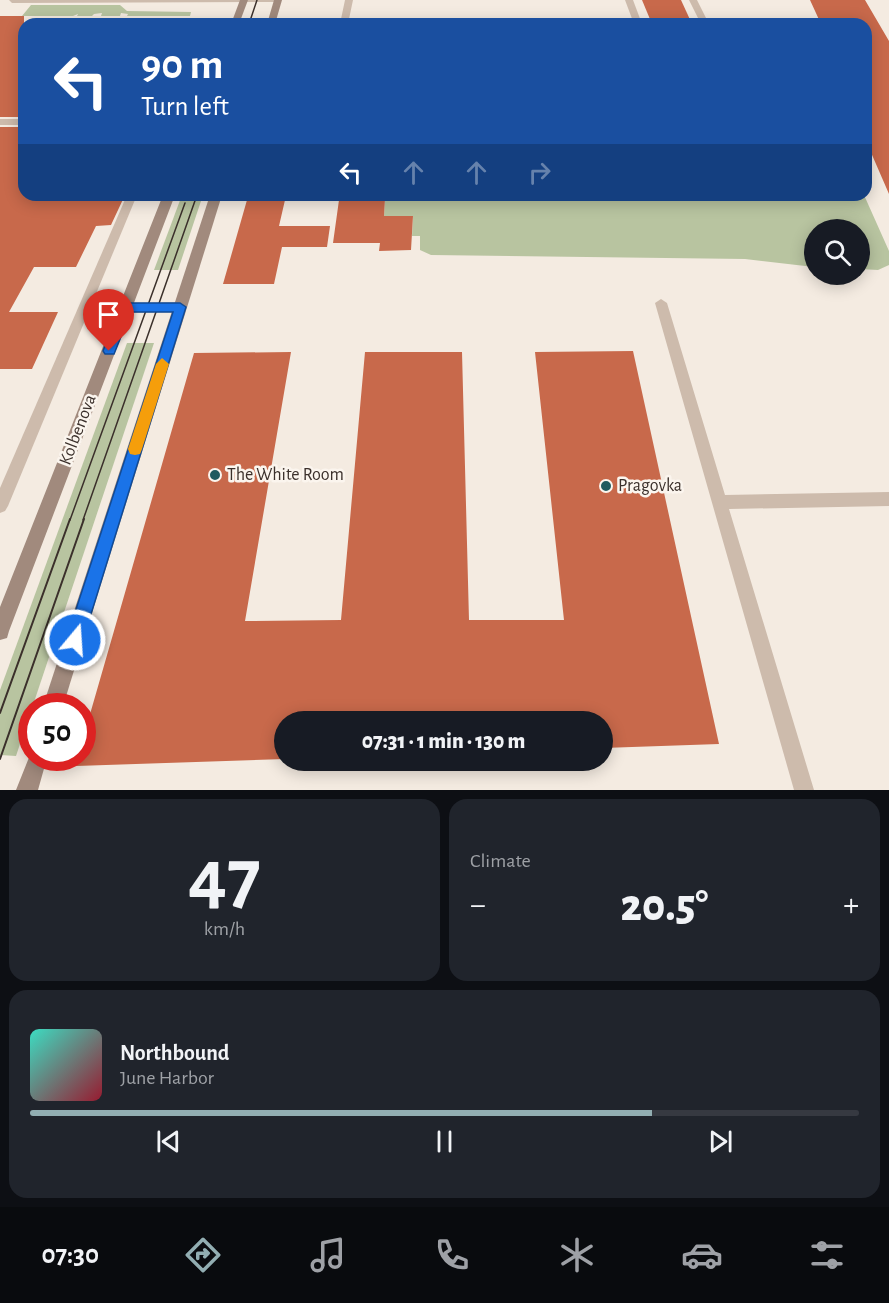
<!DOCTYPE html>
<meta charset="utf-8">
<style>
body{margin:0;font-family:"Alegreya Sans",sans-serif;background:#20242c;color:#f1f3f6;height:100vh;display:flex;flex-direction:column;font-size:22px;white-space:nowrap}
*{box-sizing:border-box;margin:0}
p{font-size:20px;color:#9ea1a6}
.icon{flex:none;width:33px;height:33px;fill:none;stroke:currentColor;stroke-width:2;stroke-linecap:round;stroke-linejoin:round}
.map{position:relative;height:790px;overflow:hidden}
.side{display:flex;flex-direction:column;gap:9px;padding:9px;background:#0d0f14;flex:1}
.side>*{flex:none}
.hud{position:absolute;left:18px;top:18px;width:854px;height:183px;border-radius:18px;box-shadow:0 3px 15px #0003;background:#1a4fa0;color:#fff;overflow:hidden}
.fabs{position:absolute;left:804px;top:219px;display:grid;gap:12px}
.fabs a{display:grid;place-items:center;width:66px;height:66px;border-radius:50%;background:#171b24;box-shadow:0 3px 15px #0003;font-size:30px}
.speed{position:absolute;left:18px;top:693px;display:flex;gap:12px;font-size:30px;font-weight:700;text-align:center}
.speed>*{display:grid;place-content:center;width:78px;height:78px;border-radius:50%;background:#171b24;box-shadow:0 3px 15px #0003;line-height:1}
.speed .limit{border:9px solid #d22;background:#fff;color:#111}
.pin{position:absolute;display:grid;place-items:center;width:51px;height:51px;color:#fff;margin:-62px -26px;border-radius:50% 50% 50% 0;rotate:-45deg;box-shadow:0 0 6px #0007}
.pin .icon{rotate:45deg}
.me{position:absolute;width:66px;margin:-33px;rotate:18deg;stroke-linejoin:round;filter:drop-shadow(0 0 4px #0008)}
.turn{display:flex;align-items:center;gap:21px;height:126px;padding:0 24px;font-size:27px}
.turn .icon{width:78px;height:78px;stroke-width:2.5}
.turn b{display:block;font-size:42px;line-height:51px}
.lanes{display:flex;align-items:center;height:57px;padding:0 24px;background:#0003;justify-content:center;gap:30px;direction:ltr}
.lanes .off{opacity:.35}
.big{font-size:45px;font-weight:800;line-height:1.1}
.side .card{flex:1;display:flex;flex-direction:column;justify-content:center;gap:9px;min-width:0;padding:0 21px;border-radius:18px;background:#20242c}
.side .dial{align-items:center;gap:0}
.dial b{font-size:78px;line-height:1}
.song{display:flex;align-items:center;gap:18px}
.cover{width:72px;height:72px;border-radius:9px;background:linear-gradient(135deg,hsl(170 70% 55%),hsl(350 70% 35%))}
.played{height:6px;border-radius:3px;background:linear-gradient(90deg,#92aeb2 75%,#363941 75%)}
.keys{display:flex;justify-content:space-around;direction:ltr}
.heat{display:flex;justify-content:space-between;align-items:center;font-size:33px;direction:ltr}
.side .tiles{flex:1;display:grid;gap:9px;grid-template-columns:1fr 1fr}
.card:last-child{grid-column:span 2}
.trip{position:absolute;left:274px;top:711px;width:339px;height:60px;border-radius:30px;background:#171b24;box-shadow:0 3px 15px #0003;font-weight:800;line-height:60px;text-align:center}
.tab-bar{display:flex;height:96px;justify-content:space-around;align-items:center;background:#090b0e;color:#9ea1a6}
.tab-bar .icon{width:42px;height:42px}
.tab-bar .active{color:#92aeb2}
.tab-bar b{font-size:27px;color:#f1f3f6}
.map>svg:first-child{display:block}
.green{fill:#b8c4a0}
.building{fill:#c8694b}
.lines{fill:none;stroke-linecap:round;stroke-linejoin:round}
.service{fill:#cdbbac;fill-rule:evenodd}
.minor{fill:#cdbbac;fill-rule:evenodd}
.secondary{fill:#a18a7d;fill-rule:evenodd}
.tram-far1{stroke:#3b302b;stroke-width:1.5}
.tram{stroke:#3b302b;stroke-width:2}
.route{fill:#1a73e8;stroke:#114b97;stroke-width:1.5}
.slow{fill:#f59e0b}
.poi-dot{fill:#1f5a5e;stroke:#fbf5ee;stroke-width:2}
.labels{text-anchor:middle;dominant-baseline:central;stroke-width:5;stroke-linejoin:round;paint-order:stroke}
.street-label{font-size:18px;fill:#3b302b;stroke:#fbf5ee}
.poi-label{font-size:18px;fill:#3b302b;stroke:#fbf5ee;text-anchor:start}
</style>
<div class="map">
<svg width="889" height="790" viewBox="0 0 889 790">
<rect width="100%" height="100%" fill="#f4ebe1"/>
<g class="green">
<path d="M31,5H120L127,11L191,12L190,16H127L128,14L121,13L120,16H101L102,13L94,14L92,16H77L78,14L73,16H22Z"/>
<path d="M182,195H203L178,270H154Z"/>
<path d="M674,195H864L889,251V265L878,270L860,269V230H814V267L745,259L431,255L420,250V236H412L413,216H384L385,199H645Z"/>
<path d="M127,343H154L16,756L0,755V690Z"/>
</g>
<g class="building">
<path d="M642,0H681L692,24H652Z"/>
<path d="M810,0H865L889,41V194L866,141V24H821Z"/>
<rect x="0" y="16" width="24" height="101"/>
<path d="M0,127H24V195H125L111,225L96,226L76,267H34L9,312H58L32,369H0Z"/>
<path d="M385,199L384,216H413L411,250L379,251L380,243H333L339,200Z"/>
<path d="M247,200H285L279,226H330L327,247H282L274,284H223Z"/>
<path d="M633,351L719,744L603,748V722H285V759L76,766L78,758H82V742L194,353L291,352L245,621L341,620L365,352H462L469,620H564L535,352Z"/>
</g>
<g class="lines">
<g class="service">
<path d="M9,0H282L278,2L12,3Z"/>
<path d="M625,0H633L642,24H634Z"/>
<path d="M689,0H697L709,24H701Z"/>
<path d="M268,20H314L318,22L316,24H269Z"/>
<rect x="0" y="119" width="24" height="6"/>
<path d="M127,195H137L8,506L5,511L0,513V488Z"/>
<path d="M661,299L667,303L725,495L889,492V506L729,509L814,790H794L655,303Z"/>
</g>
<g class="minor">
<path d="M345,0H353L349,19H375L379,22L378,24H311L310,22L314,19H341Z"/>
<path d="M180,302L187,307L180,312L126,313L119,308L126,303Z"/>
</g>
<g class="secondary">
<path d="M240,0H248L239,24H231Z"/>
<path d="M274,0H282L275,24H267Z"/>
<path d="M163,195H175L9,631L7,638L0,640V607Z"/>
<path d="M210,195H222L63,706H43Z"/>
<path d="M32,750V758H47L38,790H16Z"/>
</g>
<g class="tram-far1">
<path d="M249,24L257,0"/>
<path d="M70,520L185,203"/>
<path d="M83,520L197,195"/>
</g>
<g class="tram">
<path d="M0,713L70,519"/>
<path d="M0,759L84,519"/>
</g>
</g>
<path class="route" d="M126,303H180L186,307L83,640L81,646L75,649L68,646L66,640L173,312H131L114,354H105L103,351L120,308Z"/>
<path class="slow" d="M162,358L169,364L142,449L140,454L135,455L130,454L128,449L156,364Z"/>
<g class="poi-dot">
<circle cx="215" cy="475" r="6"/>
<circle cx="606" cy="486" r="6"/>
</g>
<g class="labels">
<g class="street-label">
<text transform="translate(78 430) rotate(-69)">Kolbenova</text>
</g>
<g class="poi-label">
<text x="227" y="475">The White Room</text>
<text x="618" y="486">Pragovka</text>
</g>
</g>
</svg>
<div class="fabs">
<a><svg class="icon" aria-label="search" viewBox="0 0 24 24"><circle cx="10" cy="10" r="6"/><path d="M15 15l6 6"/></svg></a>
</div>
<div class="speed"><div class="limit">50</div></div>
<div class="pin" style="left:109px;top:351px;background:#d93025"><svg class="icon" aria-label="arrive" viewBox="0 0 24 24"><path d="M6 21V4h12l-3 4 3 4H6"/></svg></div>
<svg class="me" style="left:75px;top:640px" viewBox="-20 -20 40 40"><circle r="17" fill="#1a73e8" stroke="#fff" stroke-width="3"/><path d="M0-11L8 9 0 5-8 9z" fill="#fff"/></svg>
<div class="trip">07:31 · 1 min · 130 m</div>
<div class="hud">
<div class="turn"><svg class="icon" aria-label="left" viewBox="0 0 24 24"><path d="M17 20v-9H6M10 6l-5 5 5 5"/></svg><div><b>90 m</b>Turn left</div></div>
<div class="lanes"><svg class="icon" aria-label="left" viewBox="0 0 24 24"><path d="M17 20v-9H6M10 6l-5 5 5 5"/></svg><svg class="icon off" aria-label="ahead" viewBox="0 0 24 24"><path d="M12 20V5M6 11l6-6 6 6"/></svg><svg class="icon off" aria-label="ahead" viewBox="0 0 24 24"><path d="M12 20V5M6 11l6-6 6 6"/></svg><svg class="icon off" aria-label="right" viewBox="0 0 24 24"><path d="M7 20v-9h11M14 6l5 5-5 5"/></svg></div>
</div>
</div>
<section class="side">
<div class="tiles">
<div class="card dial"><b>47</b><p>km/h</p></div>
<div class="card"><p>Climate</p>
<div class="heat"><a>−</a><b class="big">20.5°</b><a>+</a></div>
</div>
<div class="card">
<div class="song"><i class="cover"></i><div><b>Northbound</b><p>June Harbor</p></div></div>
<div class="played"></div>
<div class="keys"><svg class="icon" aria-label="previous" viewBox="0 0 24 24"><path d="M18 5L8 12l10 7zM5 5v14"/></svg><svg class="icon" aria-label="pause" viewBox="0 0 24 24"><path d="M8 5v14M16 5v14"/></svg><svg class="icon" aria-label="next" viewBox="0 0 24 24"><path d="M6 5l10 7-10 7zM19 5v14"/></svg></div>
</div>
</div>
</section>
<nav class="tab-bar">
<b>07:30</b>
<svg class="icon active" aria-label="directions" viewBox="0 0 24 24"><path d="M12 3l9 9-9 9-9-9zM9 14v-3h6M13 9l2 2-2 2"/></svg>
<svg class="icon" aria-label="music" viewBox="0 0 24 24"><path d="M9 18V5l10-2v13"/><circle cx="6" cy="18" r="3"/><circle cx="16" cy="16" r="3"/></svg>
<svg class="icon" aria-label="phone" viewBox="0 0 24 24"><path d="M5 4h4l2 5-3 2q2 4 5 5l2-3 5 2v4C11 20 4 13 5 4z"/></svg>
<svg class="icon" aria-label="climate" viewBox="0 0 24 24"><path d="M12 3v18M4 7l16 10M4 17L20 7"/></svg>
<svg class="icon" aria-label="car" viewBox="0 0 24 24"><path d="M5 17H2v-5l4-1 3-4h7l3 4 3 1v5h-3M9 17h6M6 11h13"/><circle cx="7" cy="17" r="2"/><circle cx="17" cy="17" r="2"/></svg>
<svg class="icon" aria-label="filters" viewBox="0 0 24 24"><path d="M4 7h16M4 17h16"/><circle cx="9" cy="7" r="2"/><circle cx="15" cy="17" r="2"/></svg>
</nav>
